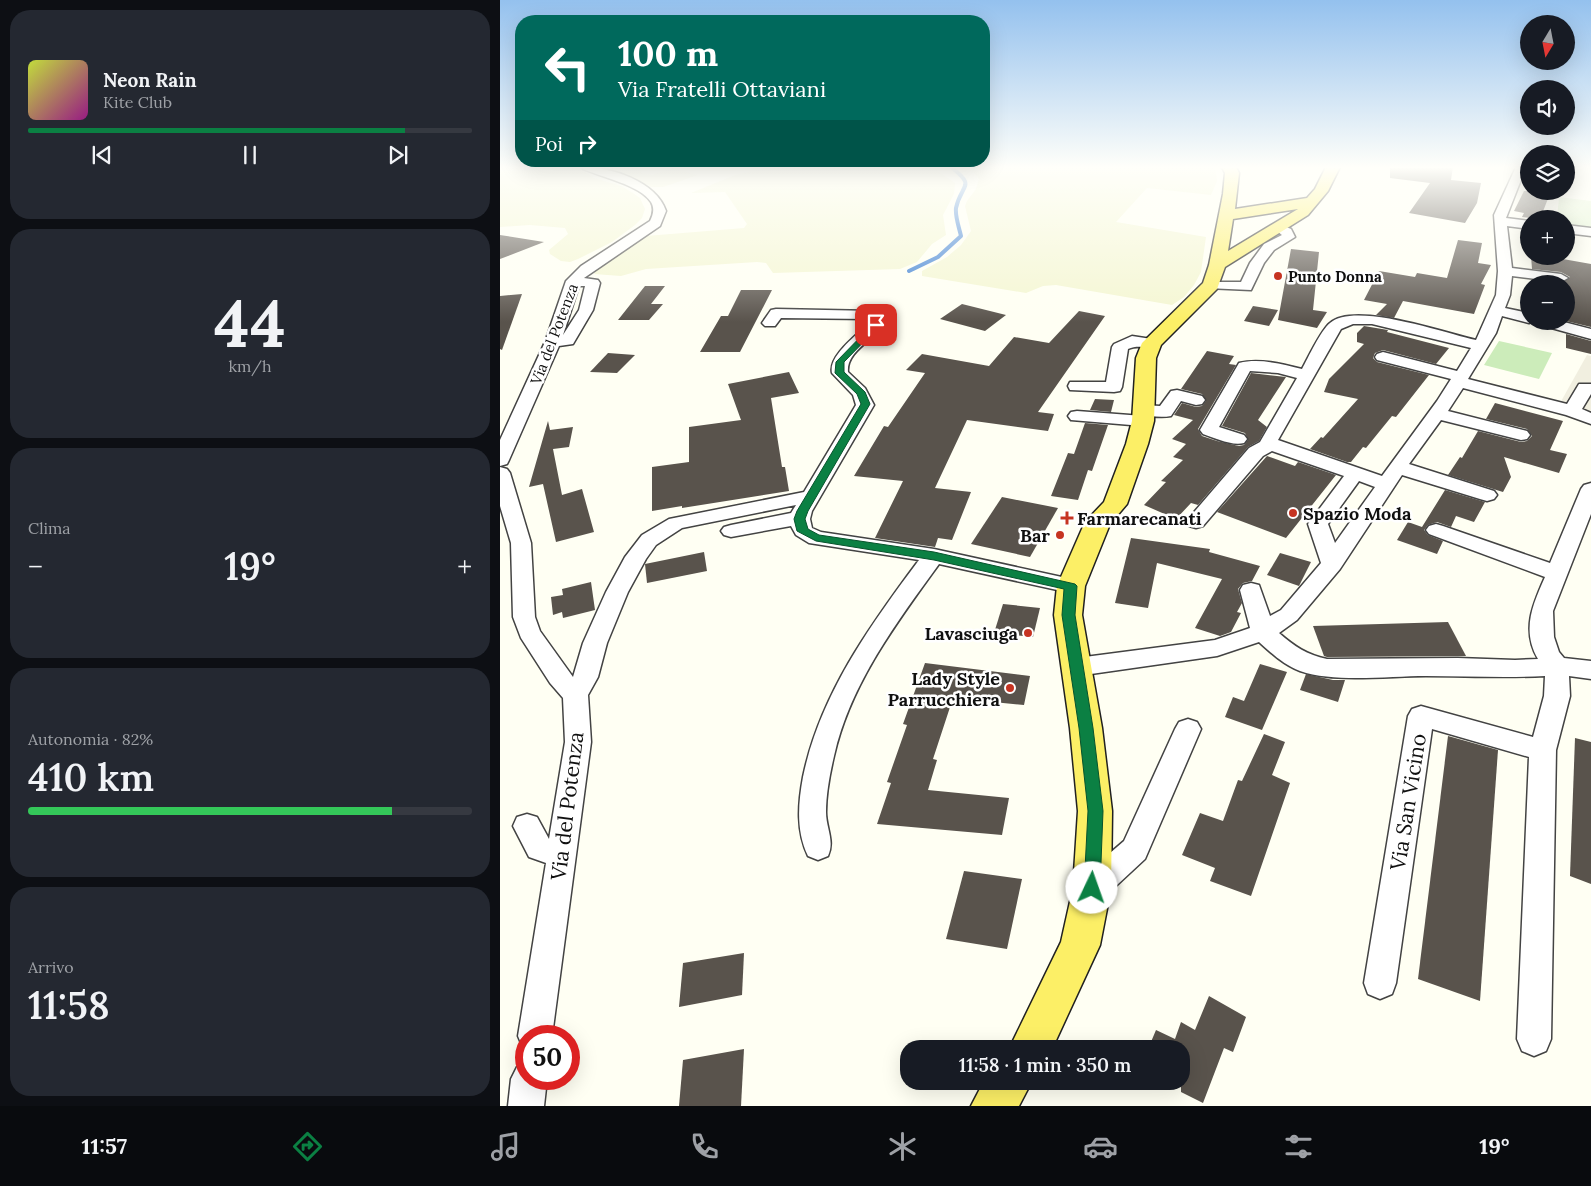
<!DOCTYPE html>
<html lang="it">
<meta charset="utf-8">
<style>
body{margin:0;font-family:Lora,serif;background:#242831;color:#f1f3f6;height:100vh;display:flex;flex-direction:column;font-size:19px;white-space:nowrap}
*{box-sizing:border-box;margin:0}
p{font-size:16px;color:#9ea1a6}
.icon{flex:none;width:28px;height:28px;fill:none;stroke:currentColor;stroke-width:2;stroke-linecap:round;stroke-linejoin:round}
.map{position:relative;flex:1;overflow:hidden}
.side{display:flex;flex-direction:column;gap:10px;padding:10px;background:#0d0f14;width:500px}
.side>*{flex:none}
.top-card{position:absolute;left:15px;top:15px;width:475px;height:152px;border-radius:20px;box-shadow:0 5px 20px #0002;background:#00695c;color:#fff;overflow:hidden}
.needle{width:32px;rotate:190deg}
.tools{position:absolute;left:1020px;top:15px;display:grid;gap:10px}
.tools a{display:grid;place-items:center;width:55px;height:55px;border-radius:50%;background:#171b24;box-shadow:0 5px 20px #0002;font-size:25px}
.speed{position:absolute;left:15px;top:1025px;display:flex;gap:10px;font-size:25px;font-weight:700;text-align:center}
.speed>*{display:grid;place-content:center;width:65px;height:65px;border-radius:50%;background:#171b24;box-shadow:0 5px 20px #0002;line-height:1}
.speed .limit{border:8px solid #d22;background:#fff;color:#111}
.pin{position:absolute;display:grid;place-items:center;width:42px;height:42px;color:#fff;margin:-21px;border-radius:10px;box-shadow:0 2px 8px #0006}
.me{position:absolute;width:55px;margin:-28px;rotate:3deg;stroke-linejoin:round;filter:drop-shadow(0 0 4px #0008)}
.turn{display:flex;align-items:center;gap:18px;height:105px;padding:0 20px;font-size:22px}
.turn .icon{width:65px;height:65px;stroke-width:2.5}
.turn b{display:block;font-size:35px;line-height:42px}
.then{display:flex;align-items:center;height:48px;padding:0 20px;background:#0003;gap:10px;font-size:19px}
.big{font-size:38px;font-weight:600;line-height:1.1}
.side .card{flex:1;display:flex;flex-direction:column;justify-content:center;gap:8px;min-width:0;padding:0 18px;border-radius:20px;background:#242831}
.side .dial{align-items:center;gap:0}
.dial b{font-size:65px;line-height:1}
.song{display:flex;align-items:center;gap:15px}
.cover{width:60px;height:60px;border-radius:8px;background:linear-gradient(135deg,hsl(70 70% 55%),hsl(310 70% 35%))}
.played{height:5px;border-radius:2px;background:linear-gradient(90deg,#0b8043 85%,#363941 85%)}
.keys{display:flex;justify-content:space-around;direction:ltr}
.heat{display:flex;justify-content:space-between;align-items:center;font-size:28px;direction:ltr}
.charge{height:8px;border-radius:4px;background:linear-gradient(90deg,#34c759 82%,#363941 0)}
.trip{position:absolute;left:400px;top:1040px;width:290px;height:50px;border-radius:20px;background:#171b24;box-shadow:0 5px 20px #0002;font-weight:600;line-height:50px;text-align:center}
.tab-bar{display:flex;height:80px;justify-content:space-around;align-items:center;background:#090b0e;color:#9ea1a6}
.tab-bar .icon{width:35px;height:35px}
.tab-bar .selected{color:#0b8043}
.tab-bar b{font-size:22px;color:#f1f3f6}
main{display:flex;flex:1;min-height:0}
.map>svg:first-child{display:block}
.farmland{fill:#f4f6d1}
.green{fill:#ccecba}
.pitch{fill:#dff2cd}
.plaza{fill:#f1efe0}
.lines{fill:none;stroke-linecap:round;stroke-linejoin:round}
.stream{stroke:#3a7dd2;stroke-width:4}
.building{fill:#59534c}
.minor-casing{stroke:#434343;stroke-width:3}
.major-casing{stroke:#212121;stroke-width:3}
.minor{fill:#fff;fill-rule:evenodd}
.major{fill:#fcef66;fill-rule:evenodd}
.route{fill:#0b8043;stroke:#07532c}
.poi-dot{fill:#c63422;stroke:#fff;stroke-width:2}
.labels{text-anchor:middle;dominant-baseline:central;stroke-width:5;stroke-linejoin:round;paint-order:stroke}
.far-poi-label{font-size:15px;font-weight:bold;fill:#101010;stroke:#fff;text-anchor:start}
.far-street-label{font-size:15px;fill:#101010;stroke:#fff}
.poi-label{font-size:18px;font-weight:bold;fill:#101010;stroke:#fff;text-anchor:end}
.near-street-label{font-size:21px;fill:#101010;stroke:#fff}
</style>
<main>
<section class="side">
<div class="card">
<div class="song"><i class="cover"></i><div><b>Neon Rain</b><p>Kite Club</p></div></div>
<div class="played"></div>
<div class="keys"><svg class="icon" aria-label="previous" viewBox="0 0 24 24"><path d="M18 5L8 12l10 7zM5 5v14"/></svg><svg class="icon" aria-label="pause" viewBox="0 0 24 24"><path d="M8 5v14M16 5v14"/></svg><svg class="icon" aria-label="next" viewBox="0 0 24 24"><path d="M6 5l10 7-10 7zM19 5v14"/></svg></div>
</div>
<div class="card dial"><b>44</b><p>km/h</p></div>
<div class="card"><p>Clima</p>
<div class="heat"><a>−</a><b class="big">19°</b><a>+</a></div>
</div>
<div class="card"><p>Autonomia · 82%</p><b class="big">410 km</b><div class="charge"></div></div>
<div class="card"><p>Arrivo</p><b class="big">11:58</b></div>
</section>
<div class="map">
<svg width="1091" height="1106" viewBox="0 0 1091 1106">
<rect width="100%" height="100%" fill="#fffff3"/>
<g class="farmland">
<path d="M0,167H78L94,178L121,186L133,193L140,198L145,209L142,218L135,225L112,242L78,259L70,262L61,261L50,254L49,250L68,234L65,228L30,225L0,227Z"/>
<path d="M99,167H144L141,173L152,175L172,168L198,175L163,187H152Z"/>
<path d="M269,167H432L455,183L454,194L443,215L446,235L432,244L417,262L400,269L273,273L266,263L257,262L146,269L121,276L94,274L99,265L146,236L244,228L247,224L225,192L191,193L235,175Z"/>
<path d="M470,167H715L717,181L711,195L647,188L616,222L706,237L701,272L694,285L684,297L672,305L556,285L543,286L526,293L422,276V271L447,257L461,245L471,231L465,206L467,201L476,189L479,179Z"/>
</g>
<path class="green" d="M999,341L1052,353L1039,379L984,365Z"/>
<path class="pitch" d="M1059,197L1091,201V227L1066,224V219H1057Z"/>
<path class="plaza" d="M1087,355L1091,356V415L1059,405Z"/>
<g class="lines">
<path class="stream" d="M409,271L438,257L461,236C459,227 455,217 456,208C461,184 477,187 451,167"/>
</g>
<g class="building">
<path d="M890,167H953L951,180L981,183L977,203L965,223L909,213L930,183L890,178Z"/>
<path d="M1024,191H1051L1040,219L1022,217L1024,213L1014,211Z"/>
<path d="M0,235L44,242L0,259Z"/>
<path d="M958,240L982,243L978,263L991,265L981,284L985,285L974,314L903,301L894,318L876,315L887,304L864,300L879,271L915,277L917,273L947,278Z"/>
<path d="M791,249L819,252L813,310L827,312L817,328L778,320Z"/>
<path d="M1031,256H1046L1091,264V327L1066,321V284H1061L1070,277L1061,272L1032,269Z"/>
<path d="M145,286H165L151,304H163L149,320H118Z"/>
<path d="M241,290H272L240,352H200L221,316H228Z"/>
<path d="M22,294L2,350L0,349V296Z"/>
<path d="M462,304L506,315L485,331L440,319Z"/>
<path d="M753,306L778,310L769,326L744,321Z"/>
<path d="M579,311L605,316L538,412L554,414L548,431L467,420L435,488L471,492L452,540L438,538L435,547L375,538L403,481L354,476L384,426L388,427L425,373L406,370L422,354L489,366L514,337L549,343Z"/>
<path d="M864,326L888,330L887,332L949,348L936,364L883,350L875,353L873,358L877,362L929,375L896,417L892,416L866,448L863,447L851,462H847L810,449L821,437L823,438L858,399L824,392L829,379L864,344L857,342V333Z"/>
<path d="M1066,334L1091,341V354L1066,348Z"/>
<path d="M707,351L734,356L729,364L736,365L698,429L702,436L717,441L739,446L744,445L748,440L745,433L722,426L751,373L786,377L758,420L767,427L759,441L748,447L698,505L691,503L676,519L644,505L666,482L661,481L683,460L673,457L686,444L672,439L693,420L674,415L682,403L696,407L702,406L706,401L702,394L681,389Z"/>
<path d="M108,353L135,355L117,373L90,372Z"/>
<path d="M289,372L299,393L271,398L282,467H285L289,491L182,508V506L152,511V467L189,462V427L241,420L228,384Z"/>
<path d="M595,399L614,400L611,412L590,410Z"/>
<path d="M995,403L1063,421L1050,450L1067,454L1059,473L1004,457L1011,477L1003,492L948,475L960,457L962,458L978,431L1021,442L1027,441L1032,436L1027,429L986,419Z"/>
<path d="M48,421L50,430L73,427L69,447L53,449L62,495L82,489L94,532L56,542L43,484L29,487Z"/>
<path d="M585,423L608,425L592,471L588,470L578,500L551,496L568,453L574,454Z"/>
<path d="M767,456L795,466L798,462L836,475L786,538L717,512Z"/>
<path d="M945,490L985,502L974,522L956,516L951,527L937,522L928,525L924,530L928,535L943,541L937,554L897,540L908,522L922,527Z"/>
<path d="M502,497L558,508L530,557L471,544Z"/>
<path d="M631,538L710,549L709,552L760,566L752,581L743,583L738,589L742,603L737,612L741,613L731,632L720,636L695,628L722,579L657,563L648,608L615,603Z"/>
<path d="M204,552L207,571L147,583L145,564Z"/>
<path d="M780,553L811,562L799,586L767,575Z"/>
<path d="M91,582L95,610L63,618L62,612L53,615L51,597L63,595L62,589Z"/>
<path d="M503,604L540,608L533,637L494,633Z"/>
<path d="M948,622L966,656L827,657L824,656L813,626Z"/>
<path d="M425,663L530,676L524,705L453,698L433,759L437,760L428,790L509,798L502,835L377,824L391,783L387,782L407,725L403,724Z"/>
<path d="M760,664L787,672L762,730L725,717L733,697L744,701Z"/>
<path d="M806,674L833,680H845L838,702L800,690Z"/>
<path d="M764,734L785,742L772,775L790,783L751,896L710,881L715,868L682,855L700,813L723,821L738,780L742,781Z"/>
<path d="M948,736L998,750L980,1001L918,979Z"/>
<path d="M1075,738L1091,742V884L1070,876Z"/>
<path d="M464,871L522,879L507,949L446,939Z"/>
<path d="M244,953L242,995L179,1007L183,963Z"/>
<path d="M709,996L746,1017L733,1052L724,1048L703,1103L681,1092V1049H648L656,1030L675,1039L681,1022L695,1030Z"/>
<path d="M244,1049L241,1106H179L183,1060Z"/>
</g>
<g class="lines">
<defs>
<g id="minor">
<path d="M82,167C111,167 156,181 166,211L160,226L84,278L98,280L100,283L93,310L73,344L59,346L9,460L7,464L0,466V440L45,342L66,281L81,266L150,221C153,215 155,209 151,202C140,185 101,177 83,169ZM79,286H85L79,310L63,335Z"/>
<path d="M1016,167H1026L1006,218L1029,221V229L1007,226L1012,268L1061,274L1068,278L1061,282L1012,276L1010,295L1005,308L1029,313V321H1034L1029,323L1002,316L996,333L968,379L1067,404L1079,384H1091V394L1082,409L1091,413V424L1066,415L963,388L948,411L1027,431L1030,435L1027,439L1021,440L941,420L909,464L994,491L997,495L994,499L987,501L980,499L902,475L840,569L797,620L779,633C794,646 807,655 827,659L958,658L1015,660L1038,659C1021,630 1033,604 1045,577L929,534L926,530L929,526L936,524L943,526L1050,563L1081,489L1084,485L1091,483V514L1053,611L1054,637L1059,652L1064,658L1091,661V679L1069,676L1070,696L1056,750L1051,1039L1046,1051L1034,1056L1022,1051L1017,1039L1029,757L932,729L896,983L892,994L880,999L868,994L864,983L908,716L912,709L921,706L1033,737L1044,696L1045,676C1005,678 965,676 926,676C889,676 834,683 800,671C784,665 771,653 759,642L717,656L577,676L568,673L565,667L568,661L577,658L715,640L750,628L740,590L743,585L751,583L759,585L770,616L781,610L821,563L808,524L844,476L772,451L763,456L703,526L696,528L689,526L686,522L689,518L749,448L760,442L797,378L778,373L750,371L719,427L744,435L747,439L744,443C731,446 715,438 703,434L700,430L739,363C759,358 783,364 802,369C808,358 821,330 830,323C854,301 945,333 976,340L996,295L998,271L994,215ZM853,324H872L971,348L957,371L883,352L877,354L875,357L877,360L951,379L937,401L882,476L778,440L841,329ZM859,481L875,487L835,543L828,524Z"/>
<path d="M779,224L791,229L795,237L774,250L764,263L751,290L706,288L704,285L706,282H741L750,263L764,244L782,235L773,228Z"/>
<path d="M1066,225L1091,228V236L1066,233Z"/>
<path d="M276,309L375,311L380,312L384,325C373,340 346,352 348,372L365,388L374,405L312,511L310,519L312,528L321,532L434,549L571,579L579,581L582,586L579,591L571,593L439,564C397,622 350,684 334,756C330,773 326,794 326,812C326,828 335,841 328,856L318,860L308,856C296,831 298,804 303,777C320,695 369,627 419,560L309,543L296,535L291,526L231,537L224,535L221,531L224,527L231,525L291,513L296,505L182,528L156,545L146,559L128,592L107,643L98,677L88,695L91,742L52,1036H26V1049L23,1048L18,1036L46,863L29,857L13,826L17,817L27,814L37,817L49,839L65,742L63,698L50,683L21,638L13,617L11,543L0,506V467L7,469L10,473L31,543L35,617L40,631L73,677L83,643L106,592L125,557L142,535L169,519L304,492L356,405L353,395L332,373C328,356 357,335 368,324V319L281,318L275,326H265L262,323L271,310Z"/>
<path d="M1035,321H1060L1091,329V339L1037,324Z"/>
<path d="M632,336L658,340L660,343L658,346C647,349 638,344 628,349L622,387L620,391L614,392L570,390L568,386L570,382H606L612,347L614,344Z"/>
<path d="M677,390L702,396L705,400L702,404L696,405L681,401L671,416C661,418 648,416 638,414L635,410L638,406L644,405L660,406L671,391Z"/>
<path d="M577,411L643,416L649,417L652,421L649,425L643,426L571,420L568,416L571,412Z"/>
<path d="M688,719L697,722L701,729L645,859L603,898L592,901L581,898L577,888L581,878L624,841L675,729L679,722Z"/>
<path d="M26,1063V1079H47L44,1106H8L11,1079L17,1067Z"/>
</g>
<g id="major">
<path d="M722,167H736L739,173L735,209L807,198L815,189L826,167H840L828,191L808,215L725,267L717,289L661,345L656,358L654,421L648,444L627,504L610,524L585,586L582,615L602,728L612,811L611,888L600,945L552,1049H509L561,942L573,888L578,811L570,728L554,615L557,586L585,522L604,502L626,444L632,421L636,358L642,343L703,283L709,265L723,194L725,173ZM798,209L728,251L733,219Z"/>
<path d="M484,1081H532L519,1106H471Z"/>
</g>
</defs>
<use href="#minor" class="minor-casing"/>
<use href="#major" class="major-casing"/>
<use href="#minor" class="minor"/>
<use href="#major" class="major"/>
</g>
<linearGradient id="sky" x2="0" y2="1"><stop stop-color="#94c1ee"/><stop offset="0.52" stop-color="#fffffa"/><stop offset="1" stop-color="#fffffa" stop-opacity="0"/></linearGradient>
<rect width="1091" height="322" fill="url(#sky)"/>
<path class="route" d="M373,324L380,325L344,362V372L365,392L370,404L308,511L305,519L308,529L319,535L434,552L575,584L577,586L575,615L593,728L603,811L600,888L597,893L592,895L586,893L584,888L588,811L579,728L562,615L564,589L434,560L316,541L297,531L294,519L297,511L361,404L357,394L335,373L336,362Z"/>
<g class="poi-dot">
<circle cx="778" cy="276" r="5"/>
<circle cx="793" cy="513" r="5"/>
<path d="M564.5 510.5h5v5h5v5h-5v5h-5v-5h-5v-5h5z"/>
<circle cx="560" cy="535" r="5"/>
<circle cx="528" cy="633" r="5"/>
<circle cx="510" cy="688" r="5"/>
</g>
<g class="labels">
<g class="far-poi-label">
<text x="788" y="276">Punto Donna</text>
</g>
<g class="far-street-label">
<text transform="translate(54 334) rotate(-69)">Via del Potenza</text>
</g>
<g class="poi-label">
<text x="803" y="513" text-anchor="start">Spazio Moda</text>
<text x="577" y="518" text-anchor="start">Farmarecanati</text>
<text x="550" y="535">Bar</text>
<text x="518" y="633">Lavasciuga</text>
<text x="500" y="678">Lady Style<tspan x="500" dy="21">Parrucchiera</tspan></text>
</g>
<g class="near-street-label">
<text transform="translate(908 802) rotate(-81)">Via San Vicino</text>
<text transform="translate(67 806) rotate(-83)">Via del Potenza</text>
</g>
</g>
</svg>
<div class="tools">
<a><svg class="needle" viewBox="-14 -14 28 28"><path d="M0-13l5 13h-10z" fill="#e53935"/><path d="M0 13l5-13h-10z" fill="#9ea1a6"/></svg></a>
<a><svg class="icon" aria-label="sound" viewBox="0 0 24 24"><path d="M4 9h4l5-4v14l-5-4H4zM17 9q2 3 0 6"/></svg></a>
<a><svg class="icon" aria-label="layers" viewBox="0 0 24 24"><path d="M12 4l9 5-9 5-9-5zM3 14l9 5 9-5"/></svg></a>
<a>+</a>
<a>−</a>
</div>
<div class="speed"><div class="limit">50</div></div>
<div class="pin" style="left:376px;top:325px;background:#d93025"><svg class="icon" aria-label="arrive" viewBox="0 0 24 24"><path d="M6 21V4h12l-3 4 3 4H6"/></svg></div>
<svg class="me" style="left:592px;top:888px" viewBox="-20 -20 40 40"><circle r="19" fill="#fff"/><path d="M0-13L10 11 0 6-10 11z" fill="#0b8043"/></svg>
<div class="trip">11:58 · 1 min · 350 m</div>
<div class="top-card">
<div class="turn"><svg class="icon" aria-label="left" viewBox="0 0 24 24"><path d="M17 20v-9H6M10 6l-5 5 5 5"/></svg><div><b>100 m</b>Via Fratelli Ottaviani</div></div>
<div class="then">Poi<svg class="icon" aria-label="right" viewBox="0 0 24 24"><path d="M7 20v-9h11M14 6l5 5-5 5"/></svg></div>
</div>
</div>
</main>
<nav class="tab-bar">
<b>11:57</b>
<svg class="icon selected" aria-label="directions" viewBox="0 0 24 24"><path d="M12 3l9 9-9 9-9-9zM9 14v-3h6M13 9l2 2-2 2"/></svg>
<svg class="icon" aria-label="music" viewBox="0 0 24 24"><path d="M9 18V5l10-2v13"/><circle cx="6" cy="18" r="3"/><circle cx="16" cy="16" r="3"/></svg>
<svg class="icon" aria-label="phone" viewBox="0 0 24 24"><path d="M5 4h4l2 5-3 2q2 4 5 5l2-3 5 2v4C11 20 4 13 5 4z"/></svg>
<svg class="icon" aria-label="climate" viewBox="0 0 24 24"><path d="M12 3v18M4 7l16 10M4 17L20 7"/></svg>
<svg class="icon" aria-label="car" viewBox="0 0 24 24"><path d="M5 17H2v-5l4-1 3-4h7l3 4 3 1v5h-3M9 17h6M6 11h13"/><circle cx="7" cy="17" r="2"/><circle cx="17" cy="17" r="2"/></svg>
<svg class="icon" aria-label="filters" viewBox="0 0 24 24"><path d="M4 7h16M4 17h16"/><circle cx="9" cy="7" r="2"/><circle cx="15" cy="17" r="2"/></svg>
<b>19°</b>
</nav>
